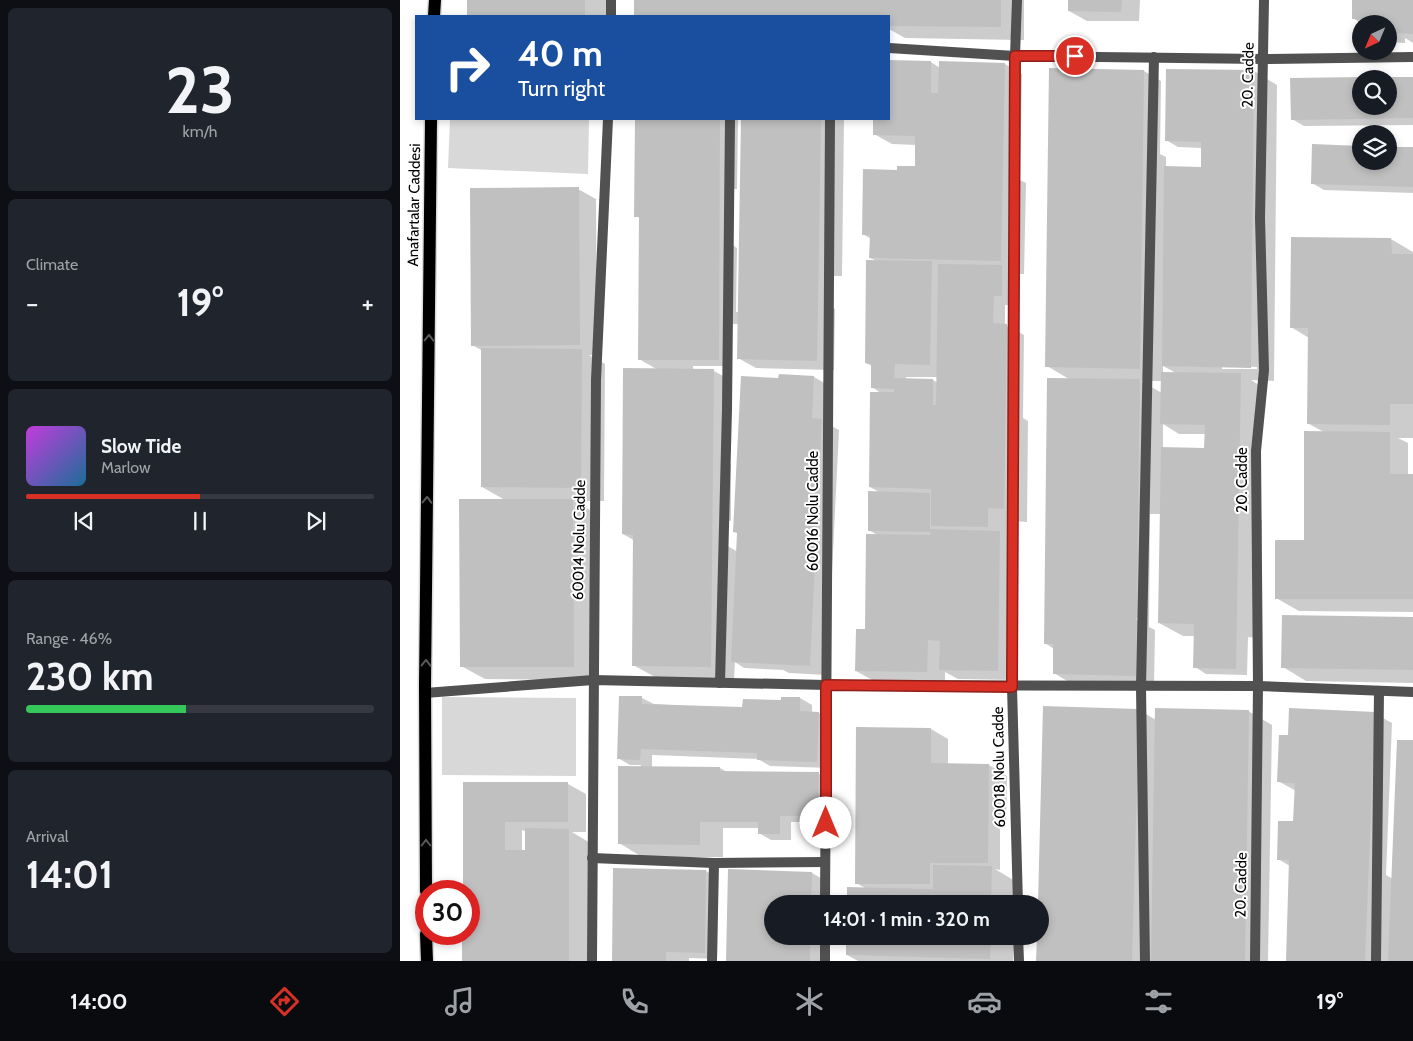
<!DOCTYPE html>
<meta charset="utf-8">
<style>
body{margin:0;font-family:Cabin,sans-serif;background:#20242c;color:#f1f3f6;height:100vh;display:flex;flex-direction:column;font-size:19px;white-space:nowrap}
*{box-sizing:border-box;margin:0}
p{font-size:16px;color:#9ea1a6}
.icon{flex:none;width:28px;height:28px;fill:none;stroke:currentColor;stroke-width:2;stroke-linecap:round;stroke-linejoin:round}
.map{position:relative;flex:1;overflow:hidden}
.sheet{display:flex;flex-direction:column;gap:8px;padding:8px;background:#0d0f14;width:400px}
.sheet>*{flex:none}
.hud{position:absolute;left:15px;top:15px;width:475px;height:105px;border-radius:0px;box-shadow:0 2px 8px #0003;background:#1a4fa0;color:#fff;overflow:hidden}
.needle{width:32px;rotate:224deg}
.buttons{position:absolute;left:952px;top:15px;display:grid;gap:10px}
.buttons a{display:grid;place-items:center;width:45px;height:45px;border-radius:50%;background:#171b24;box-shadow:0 2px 8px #0003;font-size:25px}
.speed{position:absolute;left:15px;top:880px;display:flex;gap:10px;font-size:25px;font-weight:700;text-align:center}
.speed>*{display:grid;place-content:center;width:65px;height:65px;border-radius:50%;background:#171b24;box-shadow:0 2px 8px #0003;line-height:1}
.speed .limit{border:8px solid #d22;background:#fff;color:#111}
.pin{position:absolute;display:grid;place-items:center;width:42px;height:42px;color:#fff;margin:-21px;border:2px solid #fff;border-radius:50%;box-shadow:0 1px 5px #0007}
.me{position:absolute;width:55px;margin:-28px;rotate:0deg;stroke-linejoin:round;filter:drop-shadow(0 0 4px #0008)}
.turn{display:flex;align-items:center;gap:18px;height:105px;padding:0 20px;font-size:22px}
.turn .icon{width:65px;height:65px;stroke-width:2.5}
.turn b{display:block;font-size:35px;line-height:42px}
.big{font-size:38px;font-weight:800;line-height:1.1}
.sheet .widget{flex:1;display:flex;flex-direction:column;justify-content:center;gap:8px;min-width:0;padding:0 18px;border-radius:8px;background:#20242c}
.sheet .dial{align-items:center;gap:0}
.dial b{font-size:65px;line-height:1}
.song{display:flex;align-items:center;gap:15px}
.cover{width:60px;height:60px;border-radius:8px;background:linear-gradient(135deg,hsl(290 70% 55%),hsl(200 70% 35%))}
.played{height:5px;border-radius:2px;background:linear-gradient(90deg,#d93025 50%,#363941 50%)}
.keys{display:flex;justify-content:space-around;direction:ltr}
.heat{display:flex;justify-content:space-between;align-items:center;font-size:28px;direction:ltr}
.charge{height:8px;border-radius:4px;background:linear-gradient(90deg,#34c759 46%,#363941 0)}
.trip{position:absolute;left:364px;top:895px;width:285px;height:50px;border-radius:25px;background:#171b24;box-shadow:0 2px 8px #0003;font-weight:800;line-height:50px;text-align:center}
.tab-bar{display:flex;height:80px;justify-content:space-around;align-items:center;background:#090b0e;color:#9ea1a6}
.tab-bar .icon{width:35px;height:35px}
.tab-bar .on{color:#d93025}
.tab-bar b{font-size:22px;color:#f1f3f6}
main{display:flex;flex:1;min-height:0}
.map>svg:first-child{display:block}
.green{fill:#d8d8d8}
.shadow{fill:#0003;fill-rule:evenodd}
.building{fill:#c0c0c0}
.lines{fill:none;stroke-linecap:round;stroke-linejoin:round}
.primary-casing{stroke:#dbdbdb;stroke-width:15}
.street{stroke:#515151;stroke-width:10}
.primary{stroke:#000;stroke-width:12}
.oneway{stroke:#595959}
.route-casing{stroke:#8d1f18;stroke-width:12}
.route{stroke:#d93025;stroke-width:9}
.labels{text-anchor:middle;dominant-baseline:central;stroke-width:4;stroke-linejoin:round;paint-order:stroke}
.street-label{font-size:15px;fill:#000;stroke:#fff}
</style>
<main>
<section class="sheet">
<div class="widget dial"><b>23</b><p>km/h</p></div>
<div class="widget"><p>Climate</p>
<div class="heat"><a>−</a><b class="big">19°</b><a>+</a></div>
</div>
<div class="widget">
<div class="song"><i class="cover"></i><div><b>Slow Tide</b><p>Marlow</p></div></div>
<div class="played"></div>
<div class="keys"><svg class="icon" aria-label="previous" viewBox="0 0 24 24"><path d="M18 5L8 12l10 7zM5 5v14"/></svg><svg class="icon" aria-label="pause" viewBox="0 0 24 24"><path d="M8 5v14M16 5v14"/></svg><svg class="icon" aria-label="next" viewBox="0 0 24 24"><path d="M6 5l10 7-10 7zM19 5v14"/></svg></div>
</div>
<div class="widget"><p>Range · 46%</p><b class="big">230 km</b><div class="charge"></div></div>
<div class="widget"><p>Arrival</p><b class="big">14:01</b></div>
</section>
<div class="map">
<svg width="1013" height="961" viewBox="0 0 1013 961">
<rect width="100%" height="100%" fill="#fff"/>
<g class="green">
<path d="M50,119H189L188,174L48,168Z"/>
<path d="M42,697L176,698V776L42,775Z"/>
</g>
<g class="shadow">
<rect x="68" y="0" width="140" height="16"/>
<path d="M236,0H624V40L505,38L489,29V16H236Z"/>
<path d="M670,0H740L739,21H687L669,11Z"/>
<path d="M953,0H1013V43L1005,38V43L989,42V24H962L953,18Z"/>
<path d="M489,62H531L540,68L605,64L622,74L620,180L626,183L624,274H615L620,276L619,305H605V325L624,335L623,418L628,421L627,522L611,521L615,680L558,679L545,672V682L474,681L456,671L466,630L477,535L469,530L481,493L470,487L482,394L472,387V366L466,363L477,261L470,258L471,239L463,234L498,171L516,167V145L492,144L474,134V119H489ZM506,377H538V383L533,380H506Z"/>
<path d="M767,70L854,71L877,85L874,381L851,380L859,385L853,515L862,520L860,638L848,637L847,675L806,674L795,667V636H783L759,623L761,514H750L749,627L755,630L754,685L672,684L654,673V649L645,643L669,379L647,366L744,71L761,81L760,154L766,157V167L802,169L803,148L778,147L766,140ZM763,366L776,373H763ZM822,366L857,367V369H822ZM741,381H763L762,393L753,388ZM763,424L779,434H806L805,450L763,449ZM714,617L743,618V620H714Z"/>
<path d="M1013,78V125L904,126L892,119L891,80ZM961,79H989V106H961Z"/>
<path d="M236,119H338L337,189H331V244L337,248L336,312H339L342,119H444L442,276H430L429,306L435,309L434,370L356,368L338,358L339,324H330V366H293V370L314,371L332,381L325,461L331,464V521L325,520L324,544L338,552L380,380L414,377L426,384L424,422L439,430L427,675L389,673L383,670L344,668L335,662L334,680L257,678L233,665L235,541L223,534L258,370L239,359L240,218L236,216Z"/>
<path d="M913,145L961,147V161H989V148L1013,149V193L924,190L912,183Z"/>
<path d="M178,189L196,199L197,355H189L205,364L204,501H174L190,510L197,680L85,679L61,666L105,500L82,487L83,351L72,345Z"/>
<path d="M892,238L991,239L1013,252V438H998L1008,443V475H1013V612L899,611L876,598L905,542L924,432L909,424V338L891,327Z"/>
<path d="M883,616L1013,618V683L906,681L883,667Z"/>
<path d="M220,697L242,698L254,704L344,709L382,702V698H400L412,705V713H419L430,720L429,768L370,766L358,759L252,755V768H320L327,772L418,773L430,780V822H391V840H371L359,833V828H323V857H242L219,843L241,765H230L218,758Z"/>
<path d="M739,710L756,720L848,711L872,725L868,961H638L640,936Z"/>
<path d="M974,713L992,723L986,875L993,879L998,741L1013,742V961H887L890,866L878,859L894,823L896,791L878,781L891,737Z"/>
<path d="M531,729L548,739V765H589L607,776L606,823H600V870L595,869L615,881V904H448L467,889L456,883Z"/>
<path d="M64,783L168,784L186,794V832H172L192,844V961H64V934H69V891H64ZM122,830L127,832V851H122Z"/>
<path d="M329,870L412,873L429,883V904H372V936H428L427,961H327Z"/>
<path d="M306,871L318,878L317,959L289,958V961H213Z"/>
<path d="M447,936H614L613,961H458L447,955Z"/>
</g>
<g class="building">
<rect x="67" y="0" width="118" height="16"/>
<path d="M234,0H601V27L489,26V16L275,15V16H234Z"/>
<path d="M668,0H722L721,12L668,11Z"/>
<path d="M952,0H1013V34L994,33L993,37L989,36V24H974V20L952,19Z"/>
<path d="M489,60L531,61V93H538L539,61L605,63L601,261L469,258L470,235H462L463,169L497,170V166H515V136L473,135V119H489Z"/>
<path d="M649,68L744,70L740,369L645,367Z"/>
<path d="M766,69L854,70L851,368L762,366L764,166L801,167V142L765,141Z"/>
<path d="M961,77V106H989V79H983V77H1013V118L891,120L890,78Z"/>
<path d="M235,119H320L319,360H238L239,217H234Z"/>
<path d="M341,119H421L417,361L337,359Z"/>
<path d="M912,144L961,146V161H989V147H1013V187L911,184Z"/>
<path d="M179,187L180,345L71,346L70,188Z"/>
<path d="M891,237L991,238L992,254H1013V404H990V425L907,424L908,328H890Z"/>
<path d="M466,260L532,261L530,365L495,364L494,378L533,379V405H536L538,264L602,265V296H594L593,323L607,324L604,509L588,508V527L531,526V489L469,487L470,392H494V389L471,388V364L465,363Z"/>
<path d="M81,348L182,349L181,488L81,487Z"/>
<path d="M223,368L314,369L311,667L232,666L233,535L222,534Z"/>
<path d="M761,372L841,373L836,669L793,668L794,624L758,623L761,447L804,448L805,425L760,424Z"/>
<path d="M379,374L414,376L412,418L422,419L410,666L331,662L337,533L333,532L341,376L378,378Z"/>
<path d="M647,378L740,379L736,676L653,674V644H644Z"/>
<path d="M904,431L990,432V474H1013V599H875V540H904Z"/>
<path d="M468,491L530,493V529L600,531L598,671L539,670L540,641L528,640L527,672L455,671L456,629H465L466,534L530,535V532L468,531Z"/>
<path d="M59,499H173L174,667H60Z"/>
<path d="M882,615L1013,617V670L881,668Z"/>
<path d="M219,696H242V704L342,707L343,699L381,700V697H400V711L419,712L417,762L357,760V753L241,749L240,760L217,759Z"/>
<path d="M643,706L739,709L732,961H636L637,936H640V904H638Z"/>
<path d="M755,708L849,710L845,961H751Z"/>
<path d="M889,708L975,712L965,961H886L889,860H877L878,821H893L895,783L877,782L879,735H888Z"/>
<path d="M456,727L531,728V763L589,764L588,863H530V884H455Z"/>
<path d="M997,740H1013V961H988Z"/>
<path d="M218,766L320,767V771L419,772L418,816H380V834H358V822H300V845L218,844Z"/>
<path d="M63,782H168V822H105V850H125V828L169,829V961H62V934H69V891H63Z"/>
<path d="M533,865L592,866L591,904H447V887L533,889Z"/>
<path d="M213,868L306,870L305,953L266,952V961H212Z"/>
<path d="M328,869L412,872L411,904H372V936H410V961H326Z"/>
<path d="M446,936H591L590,959L446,955Z"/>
</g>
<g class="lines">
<defs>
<g id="primary">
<path d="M34,16L35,0"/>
<path d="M26,891L25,685L31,119"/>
<path d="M26,934L27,961"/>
</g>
</defs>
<use href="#primary" class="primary-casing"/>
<g class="street">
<path d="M211,0V16"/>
<path d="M617,0L615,56L612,687L618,904"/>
<path d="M489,48L615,56L863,59L1013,57"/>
<path d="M320,683L327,409L330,119"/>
<path d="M25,693L193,680L427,685L858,686L1013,692"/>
<path d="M192,858L314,863L425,862"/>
<path d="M425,904L430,119"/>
<path d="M618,936L619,961"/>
<path d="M192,961L196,380L208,119"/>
<path d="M312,961L314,863"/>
<path d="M425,961V936"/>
<path d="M745,961L741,687L754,57"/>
<path d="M855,961L858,686L856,451L864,370L860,218L864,0"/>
<path d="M976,961L979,691"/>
</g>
<use href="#primary" class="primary"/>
</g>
<defs><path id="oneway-chevron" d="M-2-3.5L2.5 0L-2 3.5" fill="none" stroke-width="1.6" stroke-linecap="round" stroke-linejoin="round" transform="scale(1.25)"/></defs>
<g class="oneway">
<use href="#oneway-chevron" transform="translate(29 338) rotate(-89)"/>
<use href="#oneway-chevron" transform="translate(27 500) rotate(-89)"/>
<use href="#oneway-chevron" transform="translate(26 663) rotate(-89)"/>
<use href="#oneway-chevron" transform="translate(26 843) rotate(-90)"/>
</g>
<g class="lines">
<defs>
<path id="route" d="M426,823V685L612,687L615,56H675"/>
</defs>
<use href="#route" class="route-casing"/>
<use href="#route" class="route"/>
</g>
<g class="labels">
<g class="street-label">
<text transform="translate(848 75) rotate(-89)">20. Cadde</text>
<text transform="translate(14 205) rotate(-89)">Anafartalar Caddesi</text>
<text transform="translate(842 480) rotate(-90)">20. Cadde</text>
<text transform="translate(413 511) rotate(-90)">60016 Nolu Cadde</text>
<text transform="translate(179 540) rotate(-89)">60014 Nolu Cadde</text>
<text transform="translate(599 767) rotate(-91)">60018 Nolu Cadde</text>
<text transform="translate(841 885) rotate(-89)">20. Cadde</text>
</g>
</g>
</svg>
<div class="buttons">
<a><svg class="needle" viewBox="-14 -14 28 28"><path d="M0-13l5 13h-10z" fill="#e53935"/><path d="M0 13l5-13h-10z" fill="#9ea1a6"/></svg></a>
<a><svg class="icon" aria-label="search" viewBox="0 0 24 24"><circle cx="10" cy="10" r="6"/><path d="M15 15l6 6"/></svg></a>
<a><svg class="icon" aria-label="layers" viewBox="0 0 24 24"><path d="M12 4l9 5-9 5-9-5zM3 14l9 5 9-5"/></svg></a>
</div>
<div class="speed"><div class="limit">30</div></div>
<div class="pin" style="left:675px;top:56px;background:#d93025"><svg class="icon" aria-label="arrive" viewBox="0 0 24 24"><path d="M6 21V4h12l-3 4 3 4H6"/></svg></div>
<svg class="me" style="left:426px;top:823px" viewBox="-20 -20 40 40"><circle r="19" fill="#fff"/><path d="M0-13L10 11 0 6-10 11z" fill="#d93025"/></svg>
<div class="trip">14:01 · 1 min · 320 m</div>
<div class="hud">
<div class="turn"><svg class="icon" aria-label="right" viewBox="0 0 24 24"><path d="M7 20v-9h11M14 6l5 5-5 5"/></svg><div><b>40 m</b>Turn right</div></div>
</div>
</div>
</main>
<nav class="tab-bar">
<b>14:00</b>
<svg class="icon on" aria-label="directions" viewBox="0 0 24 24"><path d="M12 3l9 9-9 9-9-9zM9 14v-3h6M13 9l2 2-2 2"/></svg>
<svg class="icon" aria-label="music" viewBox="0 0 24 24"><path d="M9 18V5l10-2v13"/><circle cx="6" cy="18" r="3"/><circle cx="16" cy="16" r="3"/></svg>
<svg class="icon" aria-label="phone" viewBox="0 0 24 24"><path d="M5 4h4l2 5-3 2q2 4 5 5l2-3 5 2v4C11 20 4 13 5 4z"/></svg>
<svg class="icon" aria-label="climate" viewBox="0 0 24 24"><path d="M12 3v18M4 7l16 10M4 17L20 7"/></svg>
<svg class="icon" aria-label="car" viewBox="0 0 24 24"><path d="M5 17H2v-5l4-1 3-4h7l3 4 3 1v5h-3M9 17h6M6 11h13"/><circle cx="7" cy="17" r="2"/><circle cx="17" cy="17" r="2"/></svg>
<svg class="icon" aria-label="filters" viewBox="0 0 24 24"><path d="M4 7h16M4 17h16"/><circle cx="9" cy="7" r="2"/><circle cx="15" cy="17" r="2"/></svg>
<b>19°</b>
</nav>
